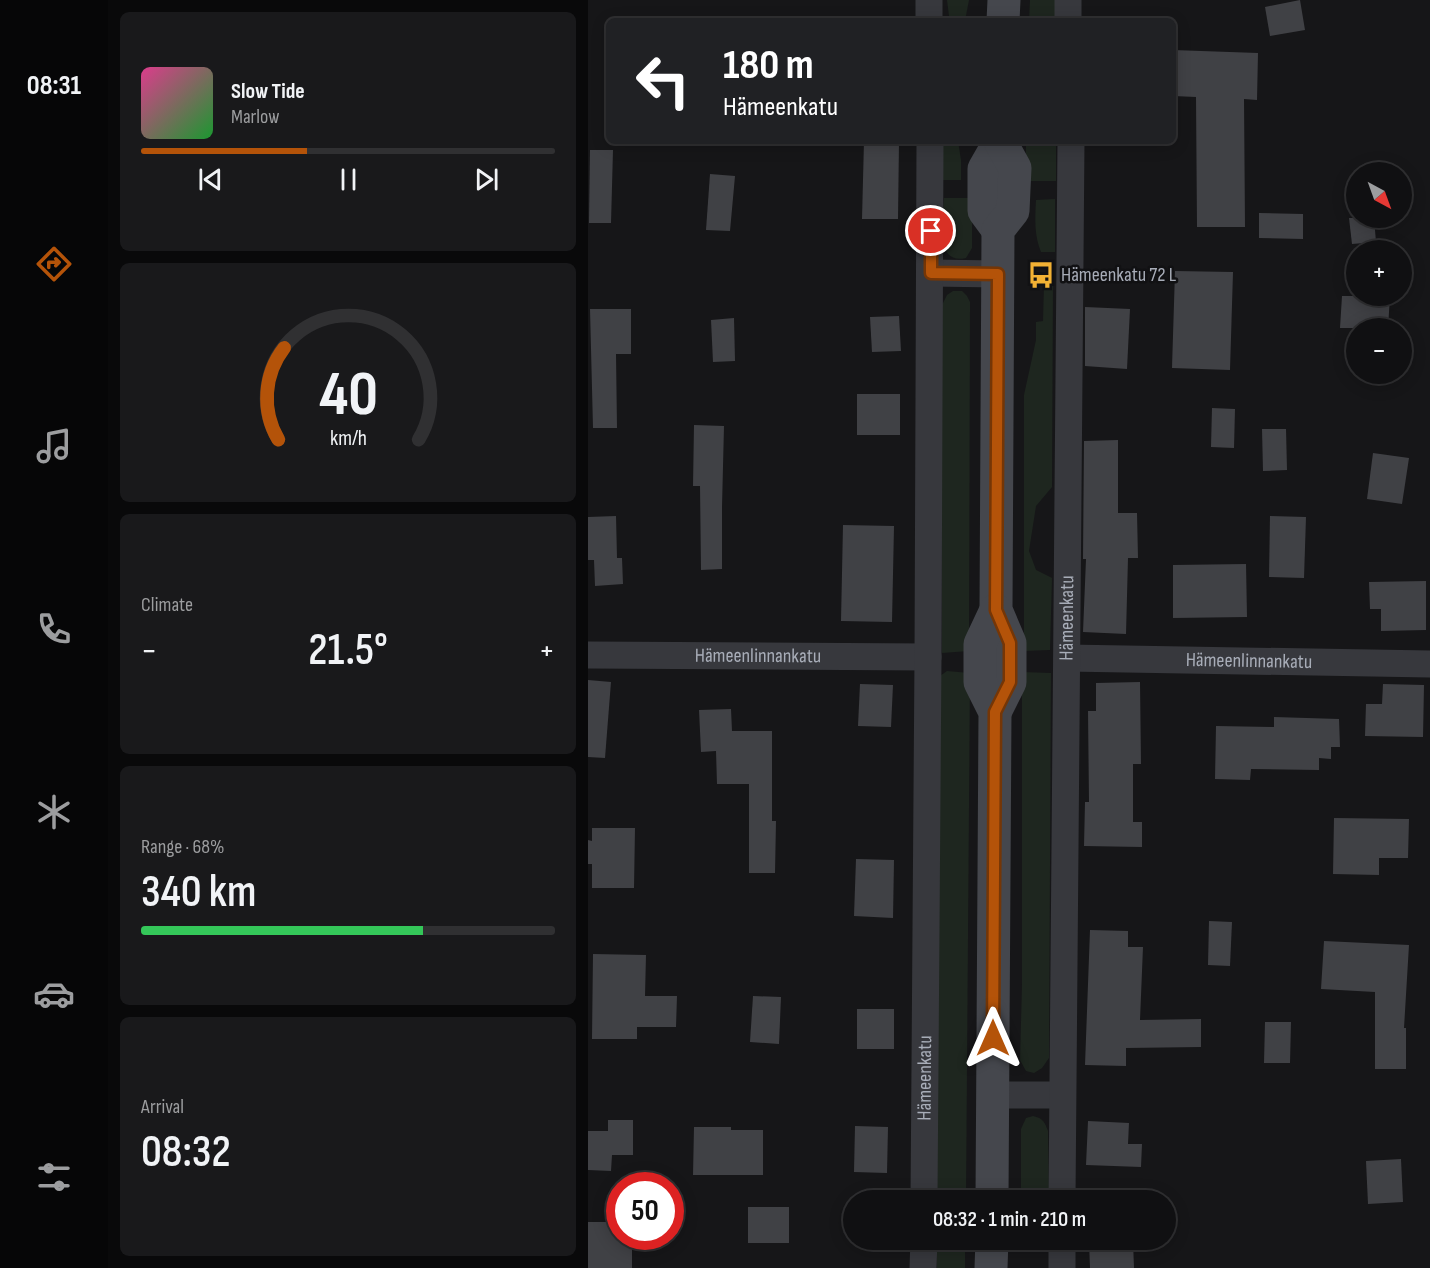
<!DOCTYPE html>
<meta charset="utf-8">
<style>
body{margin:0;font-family:"Sofia Sans Condensed",sans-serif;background:#19191b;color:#f1f3f6;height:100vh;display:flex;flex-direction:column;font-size:22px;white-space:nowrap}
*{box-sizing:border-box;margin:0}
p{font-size:20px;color:#9c9d9f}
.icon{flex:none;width:33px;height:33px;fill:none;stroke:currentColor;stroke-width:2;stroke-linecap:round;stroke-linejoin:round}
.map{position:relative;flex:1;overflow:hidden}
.panel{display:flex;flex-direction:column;gap:12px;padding:12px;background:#09090a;width:480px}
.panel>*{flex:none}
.guide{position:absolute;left:18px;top:18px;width:570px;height:126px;border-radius:9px;box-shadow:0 3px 15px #0003,0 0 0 2px #303032;background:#202124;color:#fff;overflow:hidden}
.needle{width:39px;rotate:139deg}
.controls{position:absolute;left:758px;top:162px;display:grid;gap:12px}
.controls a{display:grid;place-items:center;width:66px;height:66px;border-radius:50%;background:#101012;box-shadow:0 3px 15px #0003,0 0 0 2px #303032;font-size:30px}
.speed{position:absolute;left:18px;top:1172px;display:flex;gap:12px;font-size:30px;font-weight:700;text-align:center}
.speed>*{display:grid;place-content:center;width:78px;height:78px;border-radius:50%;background:#101012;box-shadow:0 3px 15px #0003,0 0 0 2px #303032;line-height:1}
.speed .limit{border:9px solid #d22;background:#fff;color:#111}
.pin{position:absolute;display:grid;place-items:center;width:51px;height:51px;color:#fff;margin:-26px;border:3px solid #fff;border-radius:50%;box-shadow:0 2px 6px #0007}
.me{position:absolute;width:66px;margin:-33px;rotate:0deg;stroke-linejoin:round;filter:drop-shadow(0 0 4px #0008)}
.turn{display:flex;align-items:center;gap:21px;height:126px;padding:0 18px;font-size:27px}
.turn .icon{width:78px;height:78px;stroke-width:2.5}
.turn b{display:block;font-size:42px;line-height:51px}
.big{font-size:45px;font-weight:600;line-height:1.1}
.panel .tile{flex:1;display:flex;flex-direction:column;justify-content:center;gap:9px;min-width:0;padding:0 21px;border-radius:9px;background:#19191b}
.panel .dial{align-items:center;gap:0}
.dial svg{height:156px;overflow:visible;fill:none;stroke:#303032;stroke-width:7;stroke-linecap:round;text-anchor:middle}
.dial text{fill:#f1f3f6;stroke:none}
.song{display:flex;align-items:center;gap:18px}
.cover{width:72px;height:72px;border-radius:9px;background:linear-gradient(135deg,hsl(330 70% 55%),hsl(130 70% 35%))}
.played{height:6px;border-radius:3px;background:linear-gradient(90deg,#b45309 40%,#303032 40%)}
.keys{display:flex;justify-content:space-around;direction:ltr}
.heat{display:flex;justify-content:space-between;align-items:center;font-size:33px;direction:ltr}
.charge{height:9px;border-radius:4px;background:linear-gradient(90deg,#34c759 68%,#303032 0)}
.trip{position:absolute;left:255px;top:1190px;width:333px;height:60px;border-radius:30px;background:#101012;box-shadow:0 3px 15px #0003,0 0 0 2px #303032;font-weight:600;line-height:60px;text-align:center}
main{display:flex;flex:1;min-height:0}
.menu{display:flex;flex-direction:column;width:108px;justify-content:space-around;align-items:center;background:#060607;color:#9c9d9f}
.menu .icon{width:42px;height:42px}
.menu .current{color:#b45309}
.menu b{font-size:27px;color:#f1f3f6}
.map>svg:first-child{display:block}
.green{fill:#1e261f}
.building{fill:#404145}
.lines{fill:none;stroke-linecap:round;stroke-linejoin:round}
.minor{stroke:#37383d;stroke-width:27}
.secondary{stroke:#45474d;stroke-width:33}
.route-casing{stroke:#753606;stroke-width:15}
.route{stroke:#b45309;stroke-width:10}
.labels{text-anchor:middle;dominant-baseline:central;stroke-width:5;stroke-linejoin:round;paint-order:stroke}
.poi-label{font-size:20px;fill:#a8adb8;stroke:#111113;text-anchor:start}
.street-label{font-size:20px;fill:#a8adb8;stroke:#111113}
</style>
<main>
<nav class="menu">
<b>08:31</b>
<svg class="icon current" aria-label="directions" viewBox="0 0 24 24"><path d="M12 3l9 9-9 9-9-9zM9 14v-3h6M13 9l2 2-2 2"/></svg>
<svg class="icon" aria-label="music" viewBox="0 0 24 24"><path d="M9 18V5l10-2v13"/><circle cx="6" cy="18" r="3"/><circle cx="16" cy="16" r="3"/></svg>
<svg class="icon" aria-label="phone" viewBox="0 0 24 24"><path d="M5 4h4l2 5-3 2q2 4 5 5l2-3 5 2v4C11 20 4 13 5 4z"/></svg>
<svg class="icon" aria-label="climate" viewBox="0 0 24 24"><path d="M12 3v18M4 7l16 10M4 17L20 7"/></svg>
<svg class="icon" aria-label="car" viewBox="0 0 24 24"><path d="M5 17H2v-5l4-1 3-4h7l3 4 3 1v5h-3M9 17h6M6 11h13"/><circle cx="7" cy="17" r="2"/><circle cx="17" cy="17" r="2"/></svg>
<svg class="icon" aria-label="filters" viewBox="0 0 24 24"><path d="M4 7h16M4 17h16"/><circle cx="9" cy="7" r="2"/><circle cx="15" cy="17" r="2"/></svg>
</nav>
<section class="panel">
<div class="tile">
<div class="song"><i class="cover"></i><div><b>Slow Tide</b><p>Marlow</p></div></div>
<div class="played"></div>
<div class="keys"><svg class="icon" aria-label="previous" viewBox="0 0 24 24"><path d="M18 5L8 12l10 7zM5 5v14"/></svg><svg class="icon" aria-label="pause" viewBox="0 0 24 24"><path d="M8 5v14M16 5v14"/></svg><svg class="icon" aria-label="next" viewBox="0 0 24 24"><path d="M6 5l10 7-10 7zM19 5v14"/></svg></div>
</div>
<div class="tile dial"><svg viewBox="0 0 100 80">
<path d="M14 69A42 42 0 1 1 86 69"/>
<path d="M14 69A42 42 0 0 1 17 22" stroke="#b45309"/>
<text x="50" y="56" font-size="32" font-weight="700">40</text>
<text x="50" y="72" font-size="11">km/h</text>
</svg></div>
<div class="tile"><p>Climate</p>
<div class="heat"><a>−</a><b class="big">21.5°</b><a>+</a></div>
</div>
<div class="tile"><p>Range · 68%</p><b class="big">340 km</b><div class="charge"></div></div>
<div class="tile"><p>Arrival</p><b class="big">08:32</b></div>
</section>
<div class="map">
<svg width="842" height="1268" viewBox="0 0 842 1268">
<rect width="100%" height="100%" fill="#161618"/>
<g class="green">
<path d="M359,0H381L377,21H364L361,16Z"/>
<path d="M442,0H468L470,21H441Z"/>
<path d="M355,141H370L373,160V180H355Z"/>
<rect x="438" y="141" width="30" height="40"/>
<path d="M356,198H384V248L378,258C346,266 355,217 356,198Z"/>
<path d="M467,199V252H453C446,236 447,217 448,200Z"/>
<path d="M465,283L464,487L448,506L441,551L448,570L464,578L462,650L436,651V395L448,340V322L455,321L456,284Z"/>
<path d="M365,291H374L379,296L382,302L381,651L354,653V305L359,295Z"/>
<path d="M359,671L382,673L378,1200H349L352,676Z"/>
<path d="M434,672L463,673L461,1058L454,1068L446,1073L438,1071L432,1060L434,984Z"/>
<path d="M445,1116C455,1118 457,1123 460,1131L461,1200H433V1129L438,1118Z"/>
<rect x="349" y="1239" width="28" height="29"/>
</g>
<g class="building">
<path d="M712,0L717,30L682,36L677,7Z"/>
<path d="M585,50L670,53L669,100L656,99L657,227H609L608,97L585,96Z"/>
<path d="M276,141H311L310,219H274Z"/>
<path d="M2,150H25L23,223H1Z"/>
<path d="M122,174L147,176L142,231L118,230Z"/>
<path d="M671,213L715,214V239L671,238Z"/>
<path d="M761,218H786L788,242L764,244Z"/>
<path d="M587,271L645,272L642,370L584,368Z"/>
<path d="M754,296H802L800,328H752Z"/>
<path d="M497,307L542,309L539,369L497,366Z"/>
<path d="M2,309H43V354H28L29,428H5Z"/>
<path d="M311,316L313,351L284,352L282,317Z"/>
<path d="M146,318L147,361L125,362L123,320Z"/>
<rect x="269" y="394" width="43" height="41"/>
<path d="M624,408L647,409L646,448L623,447Z"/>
<path d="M106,425L136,426L134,507V569L113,570L112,486H105Z"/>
<path d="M674,429H698L699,470L675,471Z"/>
<path d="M530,440V513H549L550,558H540L538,634L495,632L498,559H495L496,441Z"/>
<path d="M785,453L821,458L814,504L779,499Z"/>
<path d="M28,516L29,558H34L35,584L7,586L6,560H0V517Z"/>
<path d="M682,516L718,517L716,578L681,577Z"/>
<path d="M255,525L306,526L304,622L253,621Z"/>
<path d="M658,564L659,617L585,618V565Z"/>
<path d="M838,581V630L793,631V609H782L781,582Z"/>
<path d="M0,680L23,682L17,758L0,757Z"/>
<path d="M552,682L553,764H545V822H554V847L496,846L497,802H501L500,711H508V683Z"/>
<path d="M272,684L305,685L303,727L270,726Z"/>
<path d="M795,684L836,685L835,737L777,736L778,704H794Z"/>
<path d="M143,709L144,731H184V821H188L187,873H161V784H129L128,751L113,752L111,710Z"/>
<path d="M686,717L751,719L752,747H743V759L731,758V770L663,769L662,780L627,779L628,726L686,727Z"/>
<path d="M746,818L821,819L820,858H791V875L745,874Z"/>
<path d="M4,828H47L46,888H4V864H0V840L4,841Z"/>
<path d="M268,859L306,860L305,918L266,916Z"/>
<path d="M621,921L644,922L642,966L620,965Z"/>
<path d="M502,930L540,931V947H555L552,1020L613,1019V1047L538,1048V1066L497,1065Z"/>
<path d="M736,941L821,945L816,1028H818V1069H787V992L733,989Z"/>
<path d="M5,954L58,955L57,996H89L88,1027H49V1039H4Z"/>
<path d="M165,996L193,997L191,1044L162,1042Z"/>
<rect x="269" y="1009" width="37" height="40"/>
<path d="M677,1022H703L702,1063H676Z"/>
<path d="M20,1120H45V1155H24L23,1171L0,1170V1131H20Z"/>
<path d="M500,1121L541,1123L540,1144H554L553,1167L498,1165Z"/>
<path d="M267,1126L300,1127L299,1173L266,1172Z"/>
<path d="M106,1127H143V1130H175V1175H105Z"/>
<path d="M813,1159L815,1202L780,1204L778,1161Z"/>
<rect x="160" y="1207" width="41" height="36"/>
<path d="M0,1222H32V1236H44V1268H0Z"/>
<path d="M545,1241L546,1268H502L501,1242Z"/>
</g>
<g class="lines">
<g class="minor">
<path d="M341,0V21"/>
<path d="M480,0V21"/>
<path d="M343,273L410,274"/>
<path id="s1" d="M0,655L340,657"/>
<path id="s2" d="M479,658L842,664"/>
<path d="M405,1095H474"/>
<path id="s3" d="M336,1200L340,657L342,141"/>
<path id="s4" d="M474,1200L483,141"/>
<path d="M335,1268L336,1239"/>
<path d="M474,1268V1239"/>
</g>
<g class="secondary">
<path d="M415,21L416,0"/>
<path d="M410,230L396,211V169L412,141"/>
<path d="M407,712L422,682V643L408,610L410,230L425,211L426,189L427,168L412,141"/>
<path d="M404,1200L407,712L392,682V644L408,610"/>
<path d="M403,1268L404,1239"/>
</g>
</g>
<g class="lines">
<defs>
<path id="route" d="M343,231V273L410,274L408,610L422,643V682L407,712L405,1038"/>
</defs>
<use href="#route" class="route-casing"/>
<use href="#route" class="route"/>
</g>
<defs>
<symbol id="bus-bare" viewBox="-9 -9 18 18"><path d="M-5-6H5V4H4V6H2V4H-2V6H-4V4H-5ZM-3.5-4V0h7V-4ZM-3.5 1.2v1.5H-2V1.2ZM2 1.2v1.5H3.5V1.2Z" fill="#f2b134" stroke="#111113" stroke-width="2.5" paint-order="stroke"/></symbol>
</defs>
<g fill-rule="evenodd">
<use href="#bus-bare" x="434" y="256" width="38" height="38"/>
</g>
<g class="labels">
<g class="poi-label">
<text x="473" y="275">Hämeenkatu 72 L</text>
</g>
<g class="street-label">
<text stroke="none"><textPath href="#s4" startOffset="582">Hämeenkatu</textPath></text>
<text stroke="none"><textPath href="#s1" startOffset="170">Hämeenlinnankatu</textPath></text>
<text stroke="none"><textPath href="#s2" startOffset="182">Hämeenlinnankatu</textPath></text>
<text stroke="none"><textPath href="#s3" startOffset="122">Hämeenkatu</textPath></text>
</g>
</g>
</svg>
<div class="controls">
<a><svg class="needle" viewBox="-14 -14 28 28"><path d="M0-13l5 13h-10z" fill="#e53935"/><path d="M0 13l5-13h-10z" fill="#9c9d9f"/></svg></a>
<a>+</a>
<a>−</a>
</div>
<div class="speed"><div class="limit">50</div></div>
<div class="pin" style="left:343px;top:231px;background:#d93025"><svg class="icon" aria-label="arrive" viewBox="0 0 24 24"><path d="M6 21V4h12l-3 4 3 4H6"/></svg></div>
<svg class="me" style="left:405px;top:1038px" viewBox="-20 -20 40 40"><path d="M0-17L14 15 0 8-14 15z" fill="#b45309" stroke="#fff" stroke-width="4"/></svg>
<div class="trip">08:32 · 1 min · 210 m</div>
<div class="guide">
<div class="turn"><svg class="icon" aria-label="left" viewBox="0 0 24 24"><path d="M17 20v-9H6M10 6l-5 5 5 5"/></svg><div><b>180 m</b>Hämeenkatu</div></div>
</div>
</div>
</main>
